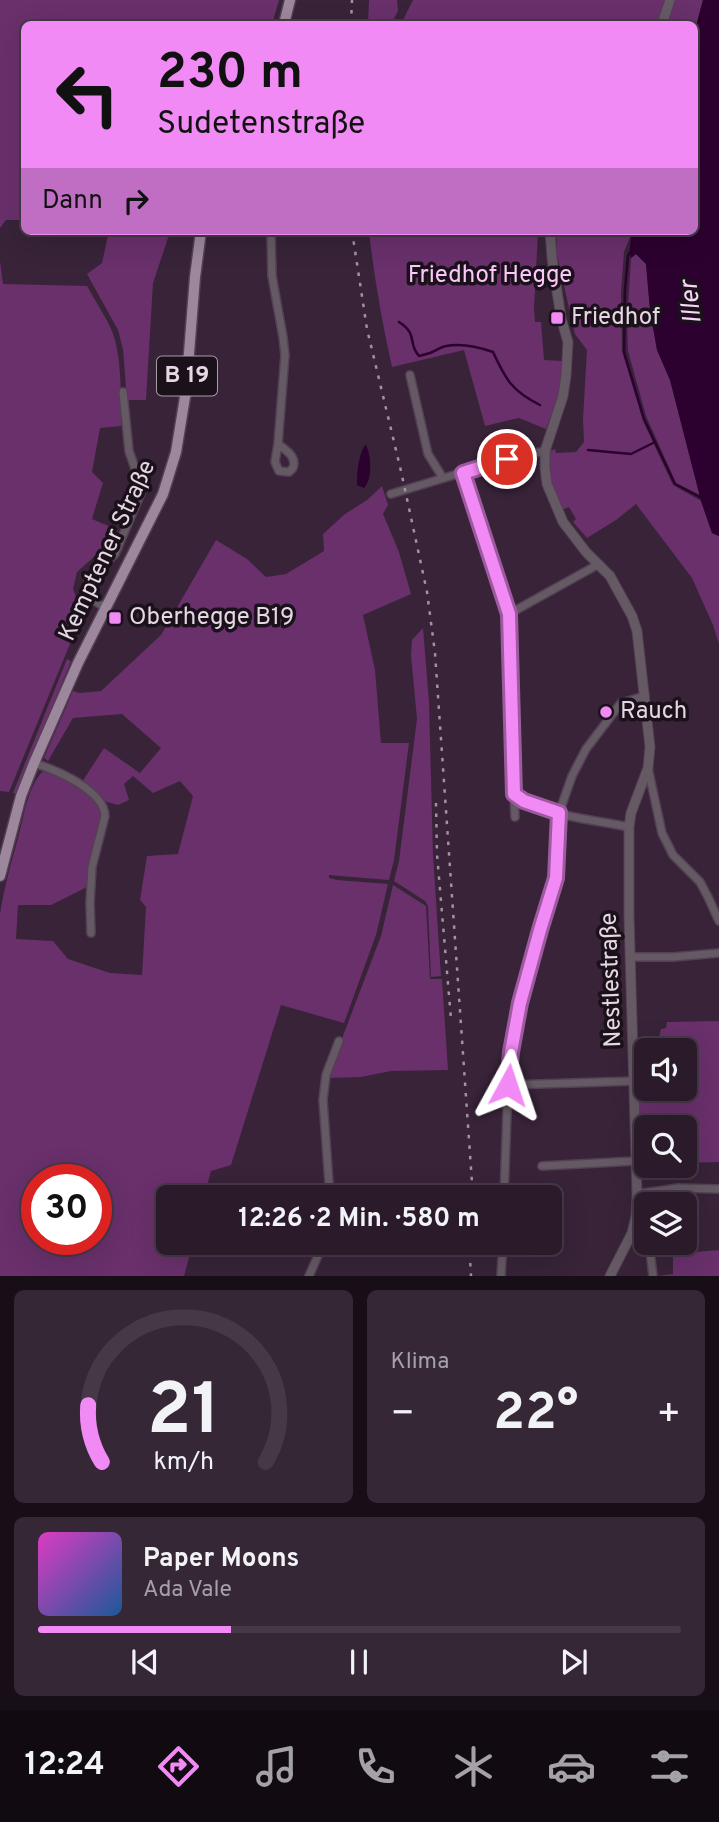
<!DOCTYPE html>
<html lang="de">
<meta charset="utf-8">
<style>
body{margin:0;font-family:Overpass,sans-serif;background:#362736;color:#f1f3f6;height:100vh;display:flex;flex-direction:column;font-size:26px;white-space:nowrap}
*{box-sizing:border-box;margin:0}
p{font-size:23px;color:#a5a1a8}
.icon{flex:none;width:38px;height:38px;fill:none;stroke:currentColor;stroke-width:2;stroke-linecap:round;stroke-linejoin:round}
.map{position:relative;height:1276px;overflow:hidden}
.details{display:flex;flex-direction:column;gap:14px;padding:14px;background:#170e17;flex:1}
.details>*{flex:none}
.top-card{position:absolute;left:21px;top:21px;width:677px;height:214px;border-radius:10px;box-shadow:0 7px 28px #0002,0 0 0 2px #463847;background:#f18af4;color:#111;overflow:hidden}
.fabs{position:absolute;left:634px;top:1038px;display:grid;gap:14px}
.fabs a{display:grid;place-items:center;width:63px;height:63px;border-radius:10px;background:#2a1a2a;box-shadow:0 7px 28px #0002,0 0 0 2px #463847;font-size:35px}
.speed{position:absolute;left:21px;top:1164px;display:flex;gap:14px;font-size:35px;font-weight:700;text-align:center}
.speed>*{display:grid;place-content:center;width:91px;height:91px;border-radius:50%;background:#2a1a2a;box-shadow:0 7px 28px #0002,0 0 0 2px #463847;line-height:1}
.speed .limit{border:10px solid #d22;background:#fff;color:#111}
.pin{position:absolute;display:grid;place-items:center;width:60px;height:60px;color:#fff;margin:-30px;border:4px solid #fff;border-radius:50%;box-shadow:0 2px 7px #0007}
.me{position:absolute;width:77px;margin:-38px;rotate:5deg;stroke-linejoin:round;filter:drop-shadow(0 0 5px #0008)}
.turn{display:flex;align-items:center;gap:24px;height:147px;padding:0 21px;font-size:32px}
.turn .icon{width:91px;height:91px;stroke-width:2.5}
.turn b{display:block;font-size:49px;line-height:60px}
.then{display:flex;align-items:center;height:66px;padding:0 21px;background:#0003;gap:14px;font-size:26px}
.big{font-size:52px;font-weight:700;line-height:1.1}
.details .widget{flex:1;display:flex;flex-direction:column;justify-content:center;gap:10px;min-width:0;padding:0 24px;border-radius:10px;background:#362736}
.details .dial{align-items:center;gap:0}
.dial svg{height:182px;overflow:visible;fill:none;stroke:#463847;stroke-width:7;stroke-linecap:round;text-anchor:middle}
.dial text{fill:#f1f3f6;stroke:none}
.song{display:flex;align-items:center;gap:21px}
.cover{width:84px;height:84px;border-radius:10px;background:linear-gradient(135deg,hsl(310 70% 55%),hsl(210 70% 35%))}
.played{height:7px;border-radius:4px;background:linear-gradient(90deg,#f18af4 30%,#463847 30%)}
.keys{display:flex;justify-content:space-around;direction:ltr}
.heat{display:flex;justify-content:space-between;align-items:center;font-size:38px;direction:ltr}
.details .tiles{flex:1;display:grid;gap:14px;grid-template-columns:1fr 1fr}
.widget:last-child{grid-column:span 2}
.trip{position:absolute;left:156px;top:1185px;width:406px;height:70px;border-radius:10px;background:#2a1a2a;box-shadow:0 7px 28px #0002,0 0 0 2px #463847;font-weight:700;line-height:70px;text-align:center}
.tabs{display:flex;height:112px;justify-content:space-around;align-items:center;background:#110a11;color:#a5a1a8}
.tabs .icon{width:49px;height:49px}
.tabs .selected{color:#f18af4}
.tabs b{font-size:32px;color:#f1f3f6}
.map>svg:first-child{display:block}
.green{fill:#69306b;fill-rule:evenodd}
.water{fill:#2c012f}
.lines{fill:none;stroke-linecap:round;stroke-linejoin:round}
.stream{stroke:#2c012f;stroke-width:2.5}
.minor-casing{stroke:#544054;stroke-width:10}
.tertiary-casing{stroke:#544054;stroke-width:11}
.primary-casing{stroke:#544054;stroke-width:13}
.minor{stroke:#655a64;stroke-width:7}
.tertiary{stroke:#655a64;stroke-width:9}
.primary{stroke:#9c879c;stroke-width:10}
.rail{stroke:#a392a2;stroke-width:2.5;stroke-dasharray:3.5 7;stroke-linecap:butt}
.route-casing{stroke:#9d5a9f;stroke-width:18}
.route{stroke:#f18af4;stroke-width:12}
.poi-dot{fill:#f18af4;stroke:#1a111a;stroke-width:2.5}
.labels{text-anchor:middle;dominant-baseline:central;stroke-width:7;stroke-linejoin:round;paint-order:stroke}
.shield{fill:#1a111a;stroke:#a89ca7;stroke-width:2}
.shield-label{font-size:23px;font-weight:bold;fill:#e5d7e4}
.park-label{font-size:24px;fill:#fbc7fb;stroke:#1a111a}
.poi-label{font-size:24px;fill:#e5d7e4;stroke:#1a111a;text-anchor:start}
.street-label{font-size:24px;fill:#e5d7e4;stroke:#1a111a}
.water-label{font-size:26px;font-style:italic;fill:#f9d6f9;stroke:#1a111a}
</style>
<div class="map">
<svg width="719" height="1276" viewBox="0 0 719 1276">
<rect width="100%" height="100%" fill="#382338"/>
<g class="green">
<path d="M0,0H279L272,24H24V220H6L0,228Z"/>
<path d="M369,0H397L398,11L391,24H368Z"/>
<path d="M413,0H703L695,30V24H401Z"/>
<path d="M109,231H193L192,235H169L153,283L146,400H127L123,349L118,330L87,274L102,263Z"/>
<path d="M369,231H538L534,309L535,322H541L544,360L563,361L559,394L546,429L519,418L485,426L464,350L392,367C382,322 374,277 369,231Z"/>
<path d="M556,231H629L630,237L624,252L621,293L622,351L643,421L673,485L701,501L712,533L719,536V644L713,625L692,578L636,504L616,520L587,538L573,522L576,519L569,507L562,510L550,484L548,452L555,449L556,453L576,452L584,442L583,419L587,350L575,334L557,255Z"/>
<path d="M636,254L646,264L650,310L657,350L670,380L700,495L676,483L646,416L628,351L627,321L631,258Z"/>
<path d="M0,261L3,284L87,286C95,301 105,315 112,331C122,356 121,398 121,426L100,428L92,472L103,483L92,519L118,530L105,547L77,572L73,589L83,615L72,639L9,792L0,791Z"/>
<path d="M382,486L388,505L383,514L399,552L411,594L363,615L375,670L381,743H409L394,860L389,880L329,875V878L337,880L388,884L376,935L344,1023L281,1005L231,1165L211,1171L204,1197H168V1242L193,1243L184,1276H0V914C4,888 11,863 18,838C24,816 27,788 43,771C60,776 102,796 102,816L89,866L87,887L51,905H18L16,939L53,941L68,959L110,973L142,975L146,907L140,900L147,856L178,854L193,796L180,781L153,793L133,776L124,784L129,800L118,805L107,802L82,782L104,748L140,773L161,748L122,714L73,718L48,761L44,758L73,691L79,693L101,691L161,635L216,540L247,559L266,577L286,574L324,551L323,534L345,514L367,500ZM37,1180H96V1239H37Z"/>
<path d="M423,628L429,702L433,855L441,976L431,977L428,906L425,901L394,881L399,861L417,719L411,655L412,640Z"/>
<path d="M67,659L71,661L17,794L13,793Z"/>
<path d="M393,885L426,906L430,979H442L448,1070L391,1071L361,1077L327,1078L381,936Z"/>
<path d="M719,1021V1162L684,1163V1127H646V1163L638,1164L637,1050L646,1051V1088H684V1050H656L661,1029L666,1028L667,1022Z"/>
<path d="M719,1250V1276H657L673,1274V1254Z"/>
</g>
<g class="water">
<path d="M703,0H719V536L712,533L701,501L670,380L657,350L650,310L646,264L636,254L631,258C628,246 632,242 631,231H695V30Z"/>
<path d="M365,445H366C371,456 373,478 364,488L357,485C357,471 358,457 365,445Z"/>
</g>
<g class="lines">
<g class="stream">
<path d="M630,252L628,256L625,289L624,352L644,419L675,484L702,498"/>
<path d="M399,322C419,335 407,343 419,356C423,355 427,354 430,353C436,351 440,347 446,346C461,343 479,347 493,352C506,380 512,391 540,405"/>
<path d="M588,450L631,454L655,442"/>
</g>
<defs>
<g id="minor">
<path d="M271,231L272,276L283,337L285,355L278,444L275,462L279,471L289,472L293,468C297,457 287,451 278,444"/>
<path d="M410,375L428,454L443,478"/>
<path d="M463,473L509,614L514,795C546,817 592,819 629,827"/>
<path d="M391,494L507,459L545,451"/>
<path d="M105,607C89,599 88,597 88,579L115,554L141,493L138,477L129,451L123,392"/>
<path d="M509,614L599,564"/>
<path d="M34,763C56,770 104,790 105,816L92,867L90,903L91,933"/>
<path d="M648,768L662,833L673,855L700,882L708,897L719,921"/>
<path d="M514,795L515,817"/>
<path d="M630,957H673L719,953"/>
<path d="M508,1085L635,1081"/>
<path d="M542,1166L635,1161"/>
<path d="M637,1194L678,1188L719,1189"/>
<path d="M330,1197L323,1100L326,1075L339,1041"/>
<path d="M504,1197L508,1085L511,1052L520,1003L540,930L556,878L559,813L572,776L586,749L621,703L645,696"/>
<path d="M636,1216L646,1223"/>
<path d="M649,1242L653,1276"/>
<path d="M309,1276L324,1242"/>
<path d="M501,1276L503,1242"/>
</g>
<g id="tertiary">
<path d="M662,24L670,0"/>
<path d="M550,231L552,258L561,318L568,342L566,376L563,396L545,451V468L547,484L563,522L586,552L610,576L632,616L637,631L650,747L648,768L631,813L629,827V916L637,1194L636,1216L632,1233L610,1276"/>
</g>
<g id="primary">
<path d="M284,24L290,0"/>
<path d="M0,876L21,796L34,763L78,663L163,494L176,452L186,391L195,277L201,231"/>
</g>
</defs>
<use href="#minor" class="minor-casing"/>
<use href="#tertiary" class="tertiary-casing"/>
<use href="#primary" class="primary-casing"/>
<use href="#minor" class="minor"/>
<use href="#tertiary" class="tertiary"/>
<use href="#primary" class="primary"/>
<g class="rail">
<path d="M351,24L352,0"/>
<path d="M352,231L367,329L401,471L427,592L435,653L473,1197"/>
<path d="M436,803L437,854L451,1019"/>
<path d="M469,1242L471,1276"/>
</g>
</g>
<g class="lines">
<defs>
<path id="route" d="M507,459L463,473L509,614L514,794L524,801L559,813L556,878L540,930L520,1003L511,1052L508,1085"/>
</defs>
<use href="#route" class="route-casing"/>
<use href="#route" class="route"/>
</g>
<g class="poi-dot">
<rect x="550" y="311" width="14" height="14" rx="3.5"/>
<rect x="108" y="611" width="14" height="14" rx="3.5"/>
<circle cx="606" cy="712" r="7"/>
</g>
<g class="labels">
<rect class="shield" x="157" y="356.5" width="60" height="39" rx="5"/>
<g class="shield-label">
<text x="187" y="376">B 19</text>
</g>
<g class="park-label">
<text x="490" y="276">Friedhof Hegge</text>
</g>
<g class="poi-label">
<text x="571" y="318">Friedhof</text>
<text x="129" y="618">Oberhegge B19</text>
<text x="620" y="712">Rauch</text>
</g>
<g class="street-label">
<text transform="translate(108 551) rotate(-65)">Kemptener Straße</text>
<text transform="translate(612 980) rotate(-92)">Nestlestraße</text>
</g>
<g class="water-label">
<text transform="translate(692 302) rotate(-96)">Iller</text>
</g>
</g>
</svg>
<div class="fabs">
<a><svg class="icon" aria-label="sound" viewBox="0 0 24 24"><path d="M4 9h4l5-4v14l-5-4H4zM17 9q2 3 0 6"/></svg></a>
<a><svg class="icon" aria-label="search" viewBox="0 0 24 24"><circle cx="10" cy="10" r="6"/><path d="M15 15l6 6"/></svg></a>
<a><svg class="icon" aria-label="layers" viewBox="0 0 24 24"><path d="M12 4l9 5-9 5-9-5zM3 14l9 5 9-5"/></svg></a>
</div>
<div class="speed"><div class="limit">30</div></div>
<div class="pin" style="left:507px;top:459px;background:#d93025"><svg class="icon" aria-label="arrive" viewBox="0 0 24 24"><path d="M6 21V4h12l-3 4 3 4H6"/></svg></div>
<svg class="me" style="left:508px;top:1085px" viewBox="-20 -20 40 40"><path d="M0-17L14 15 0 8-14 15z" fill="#f18af4" stroke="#fff" stroke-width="4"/></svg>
<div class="trip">12:26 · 2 Min. · 580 m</div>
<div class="top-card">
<div class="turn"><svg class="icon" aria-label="left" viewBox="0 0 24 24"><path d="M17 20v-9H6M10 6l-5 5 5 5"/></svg><div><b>230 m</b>Sudetenstraße</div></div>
<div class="then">Dann<svg class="icon" aria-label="right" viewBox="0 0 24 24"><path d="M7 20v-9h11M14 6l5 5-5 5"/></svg></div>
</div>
</div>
<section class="details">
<div class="tiles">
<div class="widget dial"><svg viewBox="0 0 100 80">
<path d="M14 69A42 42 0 1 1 86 69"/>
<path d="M14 69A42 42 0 0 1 8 44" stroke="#f18af4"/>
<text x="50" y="56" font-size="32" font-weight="700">21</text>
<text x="50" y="72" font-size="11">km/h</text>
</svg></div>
<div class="widget"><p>Klima</p>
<div class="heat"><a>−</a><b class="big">22°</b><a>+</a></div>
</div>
<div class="widget">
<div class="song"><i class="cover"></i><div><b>Paper Moons</b><p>Ada Vale</p></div></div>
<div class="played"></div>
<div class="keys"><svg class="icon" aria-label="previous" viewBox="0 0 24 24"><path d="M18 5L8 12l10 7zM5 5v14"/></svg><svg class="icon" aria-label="pause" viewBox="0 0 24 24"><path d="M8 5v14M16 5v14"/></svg><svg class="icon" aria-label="next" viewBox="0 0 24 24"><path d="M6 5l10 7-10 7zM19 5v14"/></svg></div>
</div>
</div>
</section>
<nav class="tabs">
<b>12:24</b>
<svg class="icon selected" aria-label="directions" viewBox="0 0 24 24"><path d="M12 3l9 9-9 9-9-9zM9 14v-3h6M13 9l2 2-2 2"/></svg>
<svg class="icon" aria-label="music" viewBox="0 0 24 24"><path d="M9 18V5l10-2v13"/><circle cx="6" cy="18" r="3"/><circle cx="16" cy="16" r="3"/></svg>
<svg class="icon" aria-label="phone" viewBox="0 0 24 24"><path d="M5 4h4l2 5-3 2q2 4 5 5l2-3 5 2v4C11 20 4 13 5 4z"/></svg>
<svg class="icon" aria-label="climate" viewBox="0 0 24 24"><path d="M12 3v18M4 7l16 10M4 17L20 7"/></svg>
<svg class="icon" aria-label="car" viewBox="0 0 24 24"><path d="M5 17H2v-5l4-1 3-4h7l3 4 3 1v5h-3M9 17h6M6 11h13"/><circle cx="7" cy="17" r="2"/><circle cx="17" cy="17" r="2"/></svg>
<svg class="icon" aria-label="filters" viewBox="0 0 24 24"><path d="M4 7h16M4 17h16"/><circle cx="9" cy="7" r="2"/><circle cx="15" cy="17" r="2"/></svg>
</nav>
